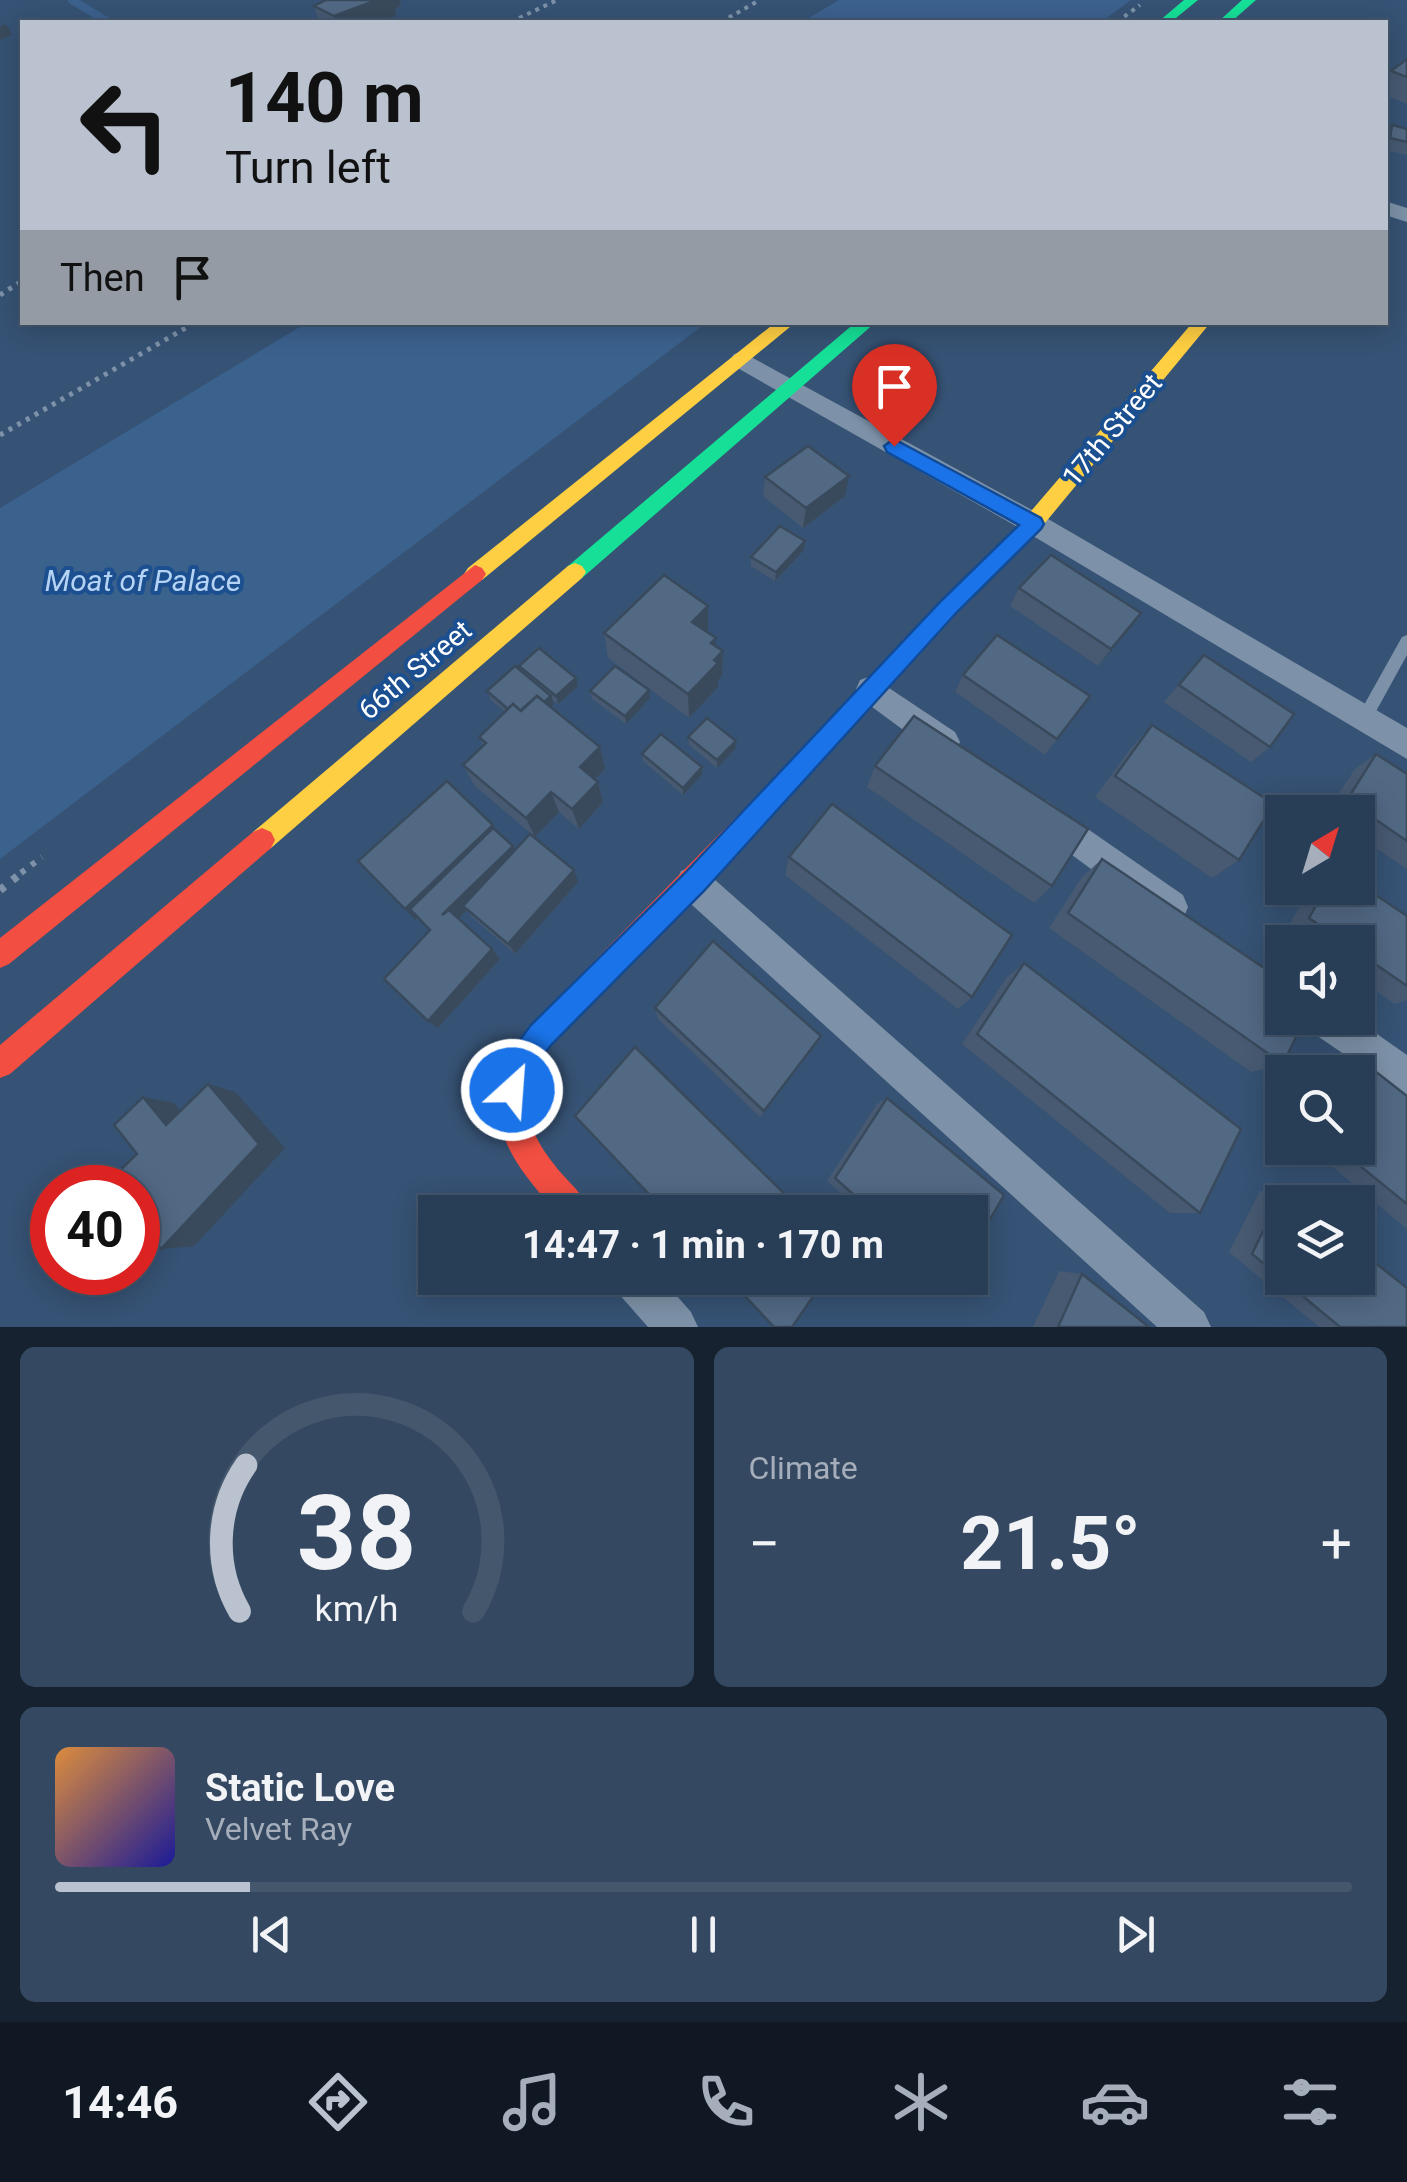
<!DOCTYPE html>
<meta charset="utf-8">
<style>
body{margin:0;font-family:Roboto,sans-serif;background:#344961;color:#f1f3f6;height:100vh;display:flex;flex-direction:column;font-size:38px;white-space:nowrap}
*{box-sizing:border-box;margin:0}
p{font-size:32px;color:#a5aeba}
.icon{flex:none;width:55px;height:55px;fill:none;stroke:currentColor;stroke-width:2;stroke-linecap:round;stroke-linejoin:round}
.map{position:relative;height:1327px;overflow:hidden}
.panel{display:flex;flex-direction:column;gap:20px;padding:20px;background:#162230;flex:1}
.panel>*{flex:none}
.banner{position:absolute;left:20px;top:20px;width:1368px;height:305px;border-radius:0px;box-shadow:0 5px 25px #0003,0 0 0 2px #44576d;background:#b9c2ce;color:#111;overflow:hidden}
.needle{width:65px;rotate:38deg}
.buttons{position:absolute;left:1265px;top:795px;display:grid;gap:20px}
.buttons a{display:grid;place-items:center;width:110px;height:110px;border-radius:0px;background:#283e57;box-shadow:0 5px 25px #0003,0 0 0 2px #44576d;font-size:50px}
.speed{position:absolute;left:30px;top:1165px;display:flex;gap:20px;font-size:50px;font-weight:700;text-align:center}
.speed>*{display:grid;place-content:center;width:130px;height:130px;border-radius:50%;background:#283e57;box-shadow:0 5px 25px #0003,0 0 0 2px #44576d;line-height:1}
.speed .limit{border:15px solid #d22;background:#fff;color:#111}
.pin{position:absolute;display:grid;place-items:center;width:85px;height:85px;color:#fff;margin:-102px -42px;border-radius:50% 50% 50% 0;rotate:-45deg;box-shadow:0 0 10px #0007}
.pin .icon{rotate:45deg}
.me{position:absolute;width:110px;margin:-55px;rotate:26deg;stroke-linejoin:round;filter:drop-shadow(0 0 8px #0008)}
.turn{display:flex;align-items:center;gap:35px;height:210px;padding:0 40px;font-size:45px}
.turn .icon{width:130px;height:130px;stroke-width:2.5}
.turn b{display:block;font-size:70px;line-height:85px}
.then{display:flex;align-items:center;height:95px;padding:0 40px;background:#0003;gap:20px;font-size:38px}
.big{font-size:75px;font-weight:700;line-height:1.1}
.panel .tile{flex:1;display:flex;flex-direction:column;justify-content:center;gap:15px;min-width:0;padding:0 35px;border-radius:15px;background:#344961}
.panel .dial{align-items:center;gap:0}
.dial svg{height:260px;overflow:visible;fill:none;stroke:#44576d;stroke-width:7;stroke-linecap:round;text-anchor:middle}
.dial text{fill:#f1f3f6;stroke:none}
.song{display:flex;align-items:center;gap:30px}
.cover{width:120px;height:120px;border-radius:15px;background:linear-gradient(135deg,hsl(30 70% 55%),hsl(240 70% 35%))}
.played{height:10px;border-radius:5px;background:linear-gradient(90deg,#b9c2ce 15%,#44576d 15%)}
.keys{display:flex;justify-content:space-around;direction:ltr}
.heat{display:flex;justify-content:space-between;align-items:center;font-size:55px;direction:ltr}
.panel .tiles{flex:1;display:grid;gap:20px;grid-template-columns:1fr 1fr}
.tile:last-child{grid-column:span 2}
.trip{position:absolute;left:418px;top:1195px;width:570px;height:100px;border-radius:0px;background:#283e57;box-shadow:0 5px 25px #0003,0 0 0 2px #44576d;font-weight:700;line-height:100px;text-align:center}
.dock{display:flex;height:160px;justify-content:space-around;align-items:center;background:#101923;color:#a5aeba}
.dock .icon{width:70px;height:70px}
.dock .current{color:#b9c2ce}
.dock b{font-size:45px;color:#f1f3f6}
.map>svg:first-child{display:block}
.water{fill:#3b618d}
.lines{fill:none;stroke-linecap:round;stroke-linejoin:round}
.stream{stroke:#3b618d;stroke-width:8}
.path-far3{stroke:#7d92a8;stroke-width:4;stroke-dasharray:4 5;stroke-linecap:butt}
.path-far2{stroke:#7d92a8;stroke-width:5;stroke-dasharray:4 6;stroke-linecap:butt}
.path-far1{stroke:#7d92a8;stroke-width:6;stroke-dasharray:5 8;stroke-linecap:butt}
.path{stroke:#7d92a8;stroke-width:8;stroke-dasharray:6 10;stroke-linecap:butt}
.lane{fill:#7d92a8;fill-rule:evenodd}
.street{fill:#7d92a8;fill-rule:evenodd}
.fast{fill:#16e098;fill-rule:evenodd}
.slow{fill:#ffcf43;fill-rule:evenodd}
.jam{fill:#f24e42;fill-rule:evenodd}
.wall{fill:#475a72}
.shaded-wall{fill:#394a5c}
.building{fill:#526984;stroke:#394a5c;stroke-width:2.5}
.route{fill:#1a73e8;stroke:#114b97;stroke-width:2.5}
.labels{text-anchor:middle;dominant-baseline:central;stroke-width:8;stroke-linejoin:round;paint-order:stroke}
.street-label{font-size:28px;fill:#fff;stroke:#1b4f8f}
.water-label{font-size:30px;font-style:italic;fill:#b5d3f5;stroke:#1b4f8f}
</style>
<div class="map">
<svg width="1407" height="1327" viewBox="0 0 1407 1327">
<rect width="100%" height="100%" fill="#365274"/>
<g class="water">
<path d="M839,0H1131L1101,22H802Z"/>
<path d="M308,322L706,323L0,859V508Z"/>
</g>
<g class="lines">
<path class="stream" d="M72,0L108,22"/>
<g class="path-far3">
<path d="M511,22L557,0"/>
<path d="M721,22L760,0"/>
<path d="M1117,22L1140,5"/>
</g>
<g class="path-far2">
<path d="M0,295L22,281"/>
<path d="M0,435L196,322"/>
</g>
<path class="path-far1" d="M21,873L42,857"/>
<path class="path" d="M0,890L24,871"/>
<path class="lane" d="M1407,635V655L1369,724L1364,726L1359,724L1356,719L1359,714L1402,637Z"/>
<g class="street">
<path d="M1385,201L1407,208V222L1385,215Z"/>
<path d="M742,352L1043,516L1407,728V759L1023,530L734,366L730,360L734,354Z"/>
<path d="M871,676L955,732L960,742L955,752L944,756L933,752L860,698L856,689L860,680Z"/>
<path d="M1046,800L1183,895L1188,907L1183,919L1171,924L1159,919L1034,827L1030,816L1034,805Z"/>
<path d="M693,866L705,871L1204,1312L1211,1327H1157L681,895L676,883L681,871Z"/>
<path d="M1305,1018H1354L1407,1055V1097L1310,1031Z"/>
<path d="M612,1278H661L691,1312L698,1327H648L618,1293Z"/>
</g>
<g class="fast">
<path d="M1184,0H1198L1171,22H1158Z"/>
<path d="M1242,0H1256L1231,22H1218Z"/>
<path d="M856,322H876L582,578H568L564,572L568,566Z"/>
</g>
<g class="slow">
<path d="M776,322H796L482,580H468L464,574L468,568Z"/>
<path d="M1193,322H1211L1040,529L958,612L779,808L770,811L761,808L758,800L761,792L942,600L1026,517Z"/>
<path d="M575,563L582,566L586,572L582,578L271,848L262,852L253,848L249,840L253,832L568,566Z"/>
</g>
<g class="jam">
<path d="M475,565L482,568L486,574L482,580L9,964L0,968V938Z"/>
<path d="M770,789L779,792L782,800L779,808L551,1045C520,1101 520,1124 562,1174C573,1186 585,1197 591,1212H556C492,1140 482,1112 531,1025L761,792Z"/>
<path d="M262,828L271,832L275,840L271,848L10,1074L0,1078V1045L253,832Z"/>
</g>
</g>
<g class="wall">
<path d="M323,0H400L401,5L395,9L396,16L379,22H319L314,6L323,1Z"/>
<path d="M1407,59V104L1385,95V81L1391,71Z"/>
<path d="M1392,125L1407,129V155L1385,150V136Z"/>
<path d="M765,477L845,496L803,528L763,496Z"/>
<path d="M805,541L804,550L775,581L751,566V557Z"/>
<path d="M1019,588L1128,631L1098,666L1010,606Z"/>
<path d="M708,632L715,646L723,651L722,676L718,680V687L689,718L608,658L604,633Z"/>
<path d="M1204,655L1270,747L1251,762L1164,702Z"/>
<path d="M519,666L576,678L578,686L558,704L552,700L554,704L550,707L600,747L605,769L595,779L598,782L603,802L579,829L559,812L535,837L475,786L463,765L483,746L479,737L505,712L491,700L487,691L521,672Z"/>
<path d="M963,675L1090,696L1045,755L955,692Z"/>
<path d="M590,691L650,698L626,724L592,699Z"/>
<path d="M1152,725L1239,860L1212,878L1095,797L1131,748Z"/>
<path d="M688,737L736,741L735,749L717,768L689,745Z"/>
<path d="M642,754L702,767V775L683,795L643,761Z"/>
<path d="M1376,754L1407,774V869L1358,836V812H1326L1355,769Z"/>
<path d="M875,766L1052,886L1034,903L867,787Z"/>
<path d="M493,825L497,832L515,850L578,882L515,954L472,917L467,910L458,919L492,949L500,959L438,1028L428,1021L430,930L418,918L415,920Z"/>
<path d="M789,857L972,997L958,1009L785,875Z"/>
<path d="M1102,859L1283,1064L1251,1072L1049,928L1082,877Z"/>
<path d="M1310,888H1358L1407,916V1000L1394,1004L1358,978V942H1307L1287,929Z"/>
<path d="M1024,963L1200,1213H1170L962,1044L1007,977Z"/>
<path d="M655,1008L814,1046L760,1117L658,1019Z"/>
<path d="M1357,1057L1407,1096V1229L1310,1148H1358V1072H1326L1332,1063Z"/>
<path d="M887,1098L970,1212H863L827,1181L877,1104Z"/>
<path d="M1283,1190L1407,1327H1319L1229,1252L1260,1191Z"/>
<path d="M1059,1271L1082,1274L1149,1327H1033Z"/>
<path d="M936,1278H957L953,1284Z"/>
</g>
<g class="shaded-wall">
<path d="M377,0H400L401,5L395,9L396,16L379,22H336L334,16Z"/>
<path d="M6,24L12,35L0,40V26Z"/>
<path d="M849,476L845,496L803,528L806,508Z"/>
<path d="M805,541L804,550L775,581L776,572Z"/>
<path d="M708,606V632L692,622Z"/>
<path d="M1141,613L1128,631L1098,666L1111,649Z"/>
<path d="M716,638L715,659L723,651L722,676L718,680V687L689,718L688,694L711,643Z"/>
<path d="M576,678L578,686L558,704L556,696Z"/>
<path d="M649,690L650,698L626,724L625,716Z"/>
<path d="M551,696L554,704L534,722L532,714Z"/>
<path d="M736,741L735,749L717,768V760Z"/>
<path d="M600,747L605,769L586,788L580,767Z"/>
<path d="M702,767V775L683,795V788Z"/>
<path d="M598,782L603,802L579,829L572,809Z"/>
<path d="M551,792L559,812L535,837L526,818Z"/>
<path d="M493,825L500,838L415,920L405,909Z"/>
<path d="M513,846L519,858L463,906L467,910L451,926L442,915Z"/>
<path d="M574,870L578,882L515,954L508,944Z"/>
<path d="M492,949L500,959L438,1028L428,1021Z"/>
<path d="M208,1084L235,1092L285,1148L194,1246L161,1249Z"/>
<path d="M143,1097L174,1103L197,1130L166,1125Z"/>
</g>
<g class="building">
<path d="M326,0H377L334,16L314,6Z"/>
<path d="M1407,59V77L1391,71Z"/>
<path d="M1392,125L1407,129V142L1390,138Z"/>
<path d="M808,446L849,476L806,508L765,477Z"/>
<path d="M780,526L805,541L776,572L751,557Z"/>
<path d="M1051,555L1141,613L1111,649L1019,588Z"/>
<path d="M664,575L708,606L692,622L716,638L711,643L723,651L714,660L718,663L688,694L604,633Z"/>
<path d="M997,635L1090,696L1057,739L963,675Z"/>
<path d="M539,648L576,678L556,696L519,666Z"/>
<path d="M1204,655L1294,714L1270,747L1179,685Z"/>
<path d="M515,666L551,696L544,702L537,696L520,711L513,704L508,709L487,691Z"/>
<path d="M615,666L649,690L625,716L590,691Z"/>
<path d="M537,696L600,747L580,767L598,782L572,809L551,792L526,818L463,765L486,743L479,737L513,704L521,711Z"/>
<path d="M914,716L1088,829L1052,886L875,766Z"/>
<path d="M707,718L736,741L717,760L688,737Z"/>
<path d="M1152,725L1274,804L1239,860L1115,776Z"/>
<path d="M661,734L702,767L683,788L642,754Z"/>
<path d="M1376,754L1407,774V841L1347,800Z"/>
<path d="M447,781L493,825L405,909L358,861Z"/>
<path d="M832,804L1012,935L972,997L789,857Z"/>
<path d="M493,828L513,846L442,915L449,910L492,949L428,1021L384,979L430,930L410,909Z"/>
<path d="M530,834L574,870L508,944L463,906Z"/>
<path d="M1102,859L1282,980V1018H1305L1283,1064L1068,913Z"/>
<path d="M1358,883L1407,916V986L1358,952V942H1344L1309,918L1326,888H1358Z"/>
<path d="M713,941L821,1036L764,1111L655,1008Z"/>
<path d="M1024,963L1241,1129L1200,1213L977,1034Z"/>
<path d="M635,1047L803,1212H666L575,1116Z"/>
<path d="M1357,1057L1407,1096V1204L1338,1148H1358V1072H1348Z"/>
<path d="M208,1084L259,1144L161,1249L138,1218V1188H114L109,1181L137,1154L114,1125L143,1097L166,1125Z"/>
<path d="M887,1098L1004,1195L970,1254V1212H873L835,1178Z"/>
<path d="M1283,1190L1299,1202H1282V1278H1358V1249L1407,1288V1327H1340L1252,1254Z"/>
<path d="M1082,1274L1149,1327H1058Z"/>
<path d="M728,1278H826L792,1327H774Z"/>
<path d="M946,1278H957L953,1284Z"/>
</g>
<path class="route" d="M894,439L1041,518L1044,524L1041,529L957,612L703,892L551,1045L532,1071L522,1101L512,1105L501,1101L497,1090L510,1053L531,1025L684,874L942,600L1019,525L887,452L884,446Z"/>
<g class="labels">
<g class="street-label">
<text transform="translate(1112 430) rotate(-50)">17th Street</text>
<text transform="translate(415 670) rotate(-40)">66th Street</text>
</g>
<g class="water-label">
<text x="143" y="580">Moat of Palace</text>
</g>
</g>
</svg>
<div class="buttons">
<a><svg class="needle" viewBox="-14 -14 28 28"><path d="M0-13l5 13h-10z" fill="#e53935"/><path d="M0 13l5-13h-10z" fill="#a5aeba"/></svg></a>
<a><svg class="icon" aria-label="sound" viewBox="0 0 24 24"><path d="M4 9h4l5-4v14l-5-4H4zM17 9q2 3 0 6"/></svg></a>
<a><svg class="icon" aria-label="search" viewBox="0 0 24 24"><circle cx="10" cy="10" r="6"/><path d="M15 15l6 6"/></svg></a>
<a><svg class="icon" aria-label="layers" viewBox="0 0 24 24"><path d="M12 4l9 5-9 5-9-5zM3 14l9 5 9-5"/></svg></a>
</div>
<div class="speed"><div class="limit">40</div></div>
<div class="pin" style="left:894px;top:446px;background:#d93025"><svg class="icon" aria-label="arrive" viewBox="0 0 24 24"><path d="M6 21V4h12l-3 4 3 4H6"/></svg></div>
<svg class="me" style="left:512px;top:1090px" viewBox="-20 -20 40 40"><circle r="17" fill="#1a73e8" stroke="#fff" stroke-width="3"/><path d="M0-11L8 9 0 5-8 9z" fill="#fff"/></svg>
<div class="trip">14:47 · 1 min · 170 m</div>
<div class="banner">
<div class="turn"><svg class="icon" aria-label="left" viewBox="0 0 24 24"><path d="M17 20v-9H6M10 6l-5 5 5 5"/></svg><div><b>140 m</b>Turn left</div></div>
<div class="then">Then<svg class="icon" aria-label="arrive" viewBox="0 0 24 24"><path d="M6 21V4h12l-3 4 3 4H6"/></svg></div>
</div>
</div>
<section class="panel">
<div class="tiles">
<div class="tile dial"><svg viewBox="0 0 100 80">
<path d="M14 69A42 42 0 1 1 86 69"/>
<path d="M14 69A42 42 0 0 1 16 24" stroke="#b9c2ce"/>
<text x="50" y="56" font-size="32" font-weight="700">38</text>
<text x="50" y="72" font-size="11">km/h</text>
</svg></div>
<div class="tile"><p>Climate</p>
<div class="heat"><a>−</a><b class="big">21.5°</b><a>+</a></div>
</div>
<div class="tile">
<div class="song"><i class="cover"></i><div><b>Static Love</b><p>Velvet Ray</p></div></div>
<div class="played"></div>
<div class="keys"><svg class="icon" aria-label="previous" viewBox="0 0 24 24"><path d="M18 5L8 12l10 7zM5 5v14"/></svg><svg class="icon" aria-label="pause" viewBox="0 0 24 24"><path d="M8 5v14M16 5v14"/></svg><svg class="icon" aria-label="next" viewBox="0 0 24 24"><path d="M6 5l10 7-10 7zM19 5v14"/></svg></div>
</div>
</div>
</section>
<nav class="dock">
<b>14:46</b>
<svg class="icon current" aria-label="directions" viewBox="0 0 24 24"><path d="M12 3l9 9-9 9-9-9zM9 14v-3h6M13 9l2 2-2 2"/></svg>
<svg class="icon" aria-label="music" viewBox="0 0 24 24"><path d="M9 18V5l10-2v13"/><circle cx="6" cy="18" r="3"/><circle cx="16" cy="16" r="3"/></svg>
<svg class="icon" aria-label="phone" viewBox="0 0 24 24"><path d="M5 4h4l2 5-3 2q2 4 5 5l2-3 5 2v4C11 20 4 13 5 4z"/></svg>
<svg class="icon" aria-label="climate" viewBox="0 0 24 24"><path d="M12 3v18M4 7l16 10M4 17L20 7"/></svg>
<svg class="icon" aria-label="car" viewBox="0 0 24 24"><path d="M5 17H2v-5l4-1 3-4h7l3 4 3 1v5h-3M9 17h6M6 11h13"/><circle cx="7" cy="17" r="2"/><circle cx="17" cy="17" r="2"/></svg>
<svg class="icon" aria-label="filters" viewBox="0 0 24 24"><path d="M4 7h16M4 17h16"/><circle cx="9" cy="7" r="2"/><circle cx="15" cy="17" r="2"/></svg>
</nav>
